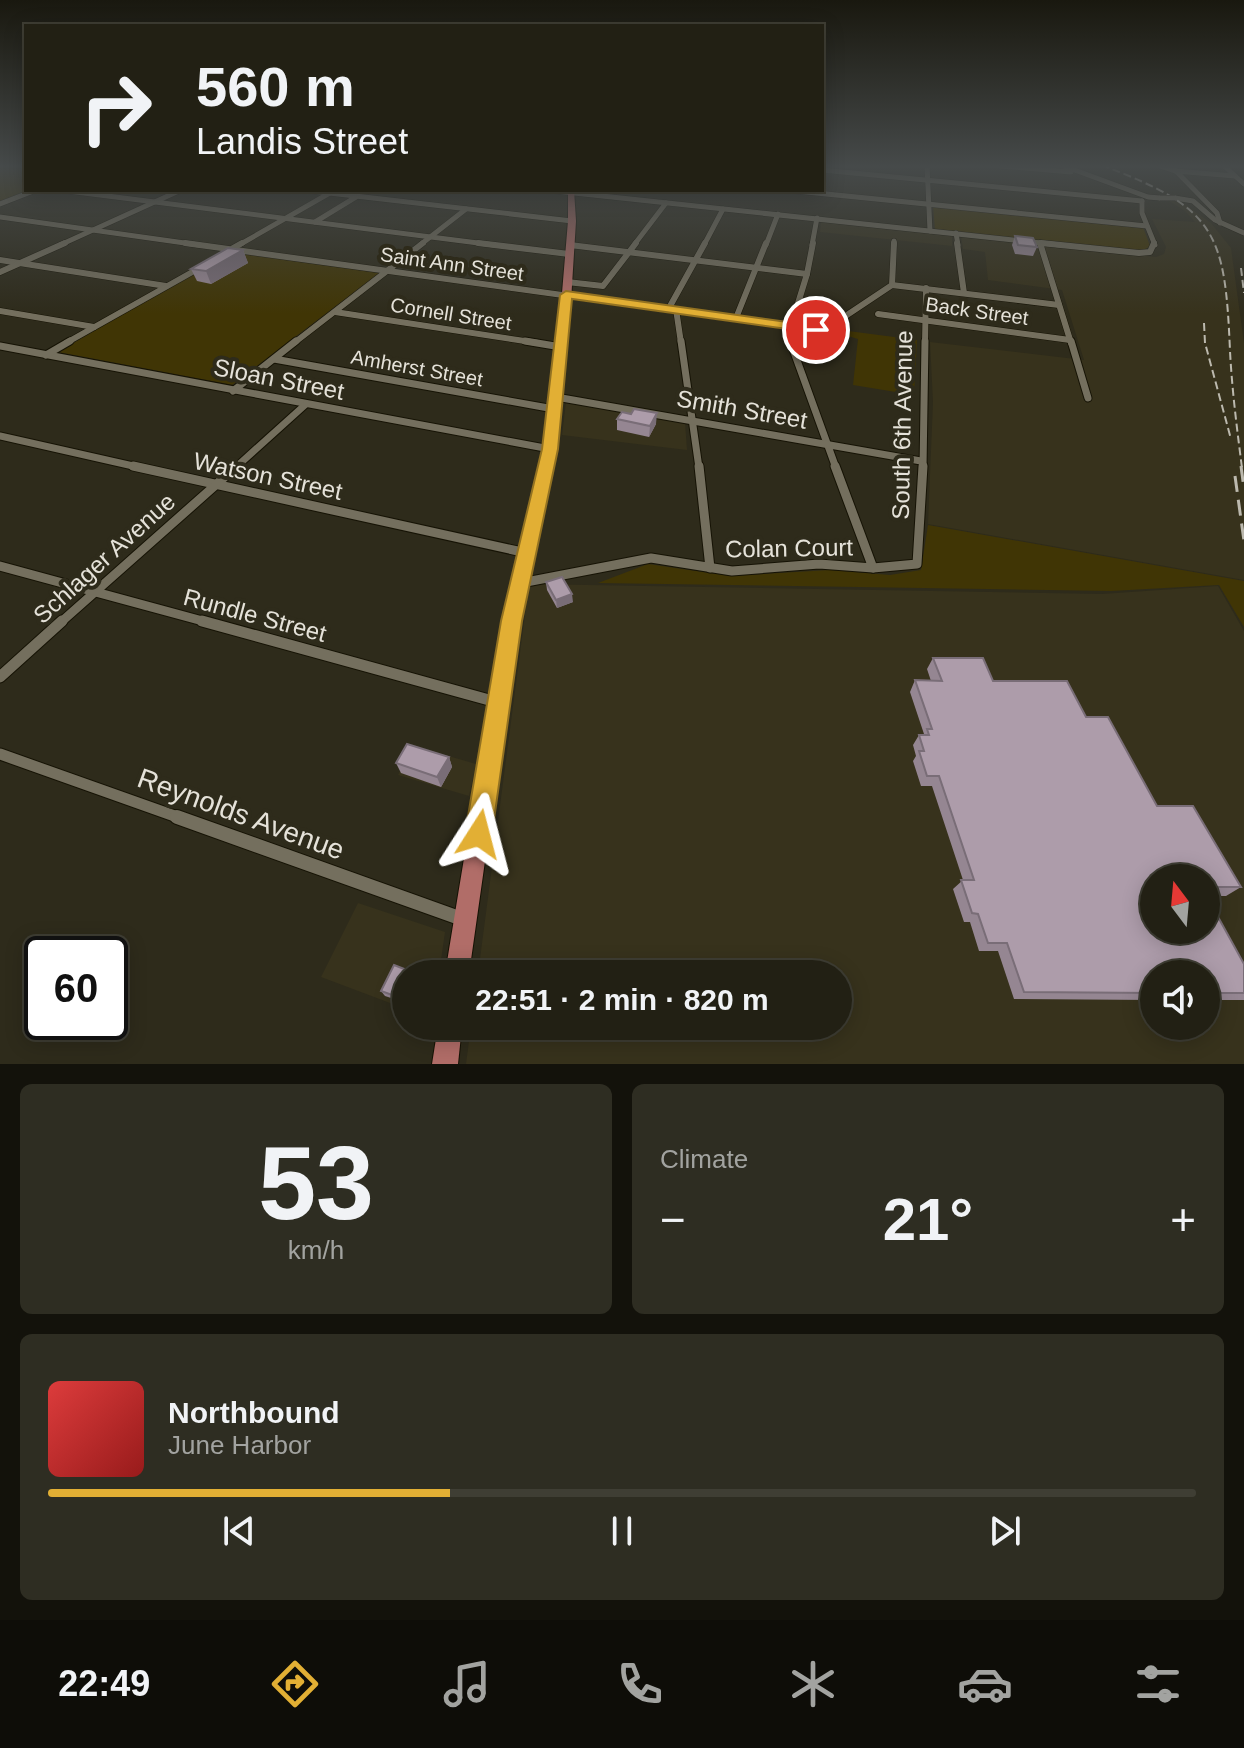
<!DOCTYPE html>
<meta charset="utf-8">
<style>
body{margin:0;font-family:Arial,sans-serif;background:#2e2d22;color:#f1f3f6;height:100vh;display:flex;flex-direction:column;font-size:30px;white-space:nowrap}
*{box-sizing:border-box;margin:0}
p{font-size:26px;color:#a2a3a0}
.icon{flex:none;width:44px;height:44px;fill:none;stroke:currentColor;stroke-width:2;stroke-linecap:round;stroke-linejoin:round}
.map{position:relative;height:1064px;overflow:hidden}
.side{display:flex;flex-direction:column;gap:20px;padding:20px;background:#13120b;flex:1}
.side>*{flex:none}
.hud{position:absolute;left:24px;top:24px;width:800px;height:168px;border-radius:0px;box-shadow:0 4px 20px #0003,0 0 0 2px #3f3e34;background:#222014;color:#f1f3f6;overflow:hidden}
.needle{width:52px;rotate:344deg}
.fabs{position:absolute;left:1140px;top:864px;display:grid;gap:16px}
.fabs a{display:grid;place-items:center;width:80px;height:80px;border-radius:50%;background:#222014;box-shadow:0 4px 20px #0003,0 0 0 2px #3f3e34;font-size:40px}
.speed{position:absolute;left:24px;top:936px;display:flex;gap:16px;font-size:40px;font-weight:700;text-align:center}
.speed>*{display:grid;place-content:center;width:104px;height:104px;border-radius:50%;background:#222014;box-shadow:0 4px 20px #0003,0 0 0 2px #3f3e34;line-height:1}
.speed .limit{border:4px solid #111;border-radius:12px;background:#fff;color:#111}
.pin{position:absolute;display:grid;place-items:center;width:68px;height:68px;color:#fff;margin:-34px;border:4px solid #fff;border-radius:50%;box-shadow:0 2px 8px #0007}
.me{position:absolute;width:88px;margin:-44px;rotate:9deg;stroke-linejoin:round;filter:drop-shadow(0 0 6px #0008)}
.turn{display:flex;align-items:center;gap:28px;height:168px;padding:0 40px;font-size:36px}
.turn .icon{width:104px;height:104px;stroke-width:2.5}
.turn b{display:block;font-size:56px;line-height:68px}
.big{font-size:60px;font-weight:800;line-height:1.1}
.side .card{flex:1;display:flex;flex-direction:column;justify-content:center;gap:12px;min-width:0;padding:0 28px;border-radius:12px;background:#2e2d22}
.side .dial{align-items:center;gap:0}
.dial b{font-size:104px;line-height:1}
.song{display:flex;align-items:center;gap:24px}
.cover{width:96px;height:96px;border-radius:12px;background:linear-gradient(135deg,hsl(0 70% 55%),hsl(0 70% 35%))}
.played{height:8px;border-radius:4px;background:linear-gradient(90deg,#e2af34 35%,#3f3e34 35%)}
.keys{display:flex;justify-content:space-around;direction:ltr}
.heat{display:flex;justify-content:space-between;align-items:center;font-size:44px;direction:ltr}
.side .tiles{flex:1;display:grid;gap:20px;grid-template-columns:1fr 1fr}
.card:last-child{grid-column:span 2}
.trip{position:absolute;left:392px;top:960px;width:460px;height:80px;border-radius:40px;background:#222014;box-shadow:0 4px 20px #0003,0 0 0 2px #3f3e34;font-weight:800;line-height:80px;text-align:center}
.tab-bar{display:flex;height:128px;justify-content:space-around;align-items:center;background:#0e0d08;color:#a2a3a0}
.tab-bar .icon{width:56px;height:56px}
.tab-bar .active{color:#e2af34}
.tab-bar b{font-size:36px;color:#f1f3f6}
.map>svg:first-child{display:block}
.built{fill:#37321c;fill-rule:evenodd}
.green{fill:#403505}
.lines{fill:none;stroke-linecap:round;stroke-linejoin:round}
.minor-far5-casing{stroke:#161305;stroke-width:6}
.minor-far4-casing{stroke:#161305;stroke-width:7}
.minor-far3-casing{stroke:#161305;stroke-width:9}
.minor-far2-casing{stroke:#161305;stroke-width:11}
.minor-far1-casing{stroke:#161305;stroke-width:13}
.minor-casing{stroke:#161305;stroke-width:16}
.primary-casing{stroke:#161305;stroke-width:2}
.minor-far5{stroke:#746f5e;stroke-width:5}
.minor-far4{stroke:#746f5e;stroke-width:6}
.minor-far3{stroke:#746f5e;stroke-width:7}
.minor-far2{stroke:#746f5e;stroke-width:9}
.minor-far1{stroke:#746f5e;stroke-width:11}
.minor{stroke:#746f5e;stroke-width:14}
.primary{fill:#b16d68;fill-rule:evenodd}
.rail-far1{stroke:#bcb9ae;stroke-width:2;stroke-dasharray:8 4;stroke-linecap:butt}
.rail{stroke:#bcb9ae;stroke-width:3;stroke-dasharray:16 8;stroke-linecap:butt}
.minor-bridge-casing{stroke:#161305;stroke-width:6;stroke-linecap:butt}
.minor-bridge{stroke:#746f5e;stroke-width:5}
.wall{fill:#958692;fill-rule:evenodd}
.shaded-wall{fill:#796d77}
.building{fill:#ad9caa;stroke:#796d77;stroke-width:2}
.route{fill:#e2af34;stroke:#937222;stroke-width:2}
.labels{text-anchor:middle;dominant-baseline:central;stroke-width:8;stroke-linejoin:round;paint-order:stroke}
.far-street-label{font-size:20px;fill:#e5e2d9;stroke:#2e2b1b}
.street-label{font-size:24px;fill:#e5e2d9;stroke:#2e2b1b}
.near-street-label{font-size:28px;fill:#e5e2d9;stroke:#2e2b1b}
</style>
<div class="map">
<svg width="1244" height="1064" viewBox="0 0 1244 1064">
<rect width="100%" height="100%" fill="#2e2b1b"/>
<g class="built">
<path d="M1166,199L1179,200L1190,208L1211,223L1231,248L1244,343V580L928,524L933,402L930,342L1084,360L1062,290L988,280L985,252L963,249L961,236L1156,257L1164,254L1166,247L1152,219L1195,222L1185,211Z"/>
<path d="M821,221L952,235V246L820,232Z"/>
<path d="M566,402L685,422L687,450L562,435Z"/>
<path d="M529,584L1102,594L1218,586L1244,631V1064H466L471,1026H838V974H478ZM1154,878H1206V930H1154ZM1154,974H1206V1026H1154Z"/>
<path d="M414,746L476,764L469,796L398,775Z"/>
<path d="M358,903L445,932L439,974H406V1009L321,977Z"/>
</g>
<g class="green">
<path d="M0,165H26V190H29L0,202Z"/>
<path d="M933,205L1143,227L1150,246L1144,250H1132L935,230Z"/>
<path d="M231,252L379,273L232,385L58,352Z"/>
<path d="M848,331L917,340L914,395L853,385L858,339L848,336Z"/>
<path d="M928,525L1244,581V627L1219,585L1111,591L598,583L648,564L730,576L830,570L890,575L921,570Z"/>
</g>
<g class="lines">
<defs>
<g id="minor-far5">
<path d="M927,165L930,231"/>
<path d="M990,165L1071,172"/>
<path d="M1061,165L1148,197L1160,198"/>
<path d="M1157,165L1175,171L1235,176"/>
<path d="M1170,165L1217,213L1220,223"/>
<path d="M1223,165L1244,184"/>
<path d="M822,170L1142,201"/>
<path d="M60,190L494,245"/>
<path d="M303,190L572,221"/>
<path d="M546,190L1060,245"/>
<path d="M786,190L1147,226"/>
<path d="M1175,198L1193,201L1215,220L1244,233"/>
<path d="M1142,201V213L1155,245"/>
<path d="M0,204L36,190"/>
<path d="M0,217L199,245"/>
<path d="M315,222L356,197"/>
<path d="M956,233L958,245"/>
<path d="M60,245L181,190"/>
<path d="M239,245L335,190"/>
<path d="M420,245L466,209"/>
<path d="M634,245L666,203"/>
<path d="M704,245L723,209"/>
<path d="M766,245L778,214"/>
<path d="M812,245L817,218"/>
<path d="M894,245V241"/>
</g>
<g id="minor-far4">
<path d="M185,243L816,330L829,327L892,285L894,243"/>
<path d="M478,243L569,254"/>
<path d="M957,243L964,293"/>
<path d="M1040,243L1071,343"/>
<path d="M1041,243L1139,253L1150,252L1154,243"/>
<path d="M570,245L807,274"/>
<path d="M233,248L242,243"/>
<path d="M0,260L166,286"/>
<path d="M0,272L65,243"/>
<path d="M567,282L603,286L636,243"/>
<path d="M892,285L1059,305"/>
<path d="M669,308L705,243"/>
<path d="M676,309L681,343"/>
<path d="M0,311L94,327"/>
<path d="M335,312L538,343"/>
<path d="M878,314L1070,340"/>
<path d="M736,318L766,243"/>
<path d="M784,325L791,343"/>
<path d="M791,326L807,274L813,243"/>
<path d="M66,343L203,266"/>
<path d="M294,343L423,243"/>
<path d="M925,343L926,288"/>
</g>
<g id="minor-far3">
<path d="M525,341L561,347"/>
<path d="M681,341L699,468"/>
<path d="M790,341L836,468"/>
<path d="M1071,341L1088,398"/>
<path d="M0,346L550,449"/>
<path d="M46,355L70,341"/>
<path d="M274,359L554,409"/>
<path d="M233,391L296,341"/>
<path d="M556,397L921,461"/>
<path d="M0,436L142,468"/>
<path d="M235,468L306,404"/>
<path d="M923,468L925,341"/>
</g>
<g id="minor-far2">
<path d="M133,466L527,553"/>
<path d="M699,466L710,568"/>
<path d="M835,466L873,568"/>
<path d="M0,566L210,623"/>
<path d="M521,583L651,558L732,571L819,564L873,568L917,564L923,466"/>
<path d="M60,623L237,466"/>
</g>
<g id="minor-far1">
<path d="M202,621L500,703"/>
<path d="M0,677L62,621"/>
<path d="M0,754L183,819"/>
</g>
<path id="minor" d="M177,817L465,920"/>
<g id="primary">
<path d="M568,190H574L576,221L570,317L556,449L519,621L469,974H445L503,621L544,449L560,317L568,221Z"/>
<path d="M438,1026H462L458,1064H432Z"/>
</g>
</defs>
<use href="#minor-far5" class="minor-far5-casing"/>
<use href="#minor-far4" class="minor-far4-casing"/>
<use href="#minor-far3" class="minor-far3-casing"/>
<use href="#minor-far2" class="minor-far2-casing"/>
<use href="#minor-far1" class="minor-far1-casing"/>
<use href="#minor" class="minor-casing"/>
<use href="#primary" class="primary-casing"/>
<use href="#minor-far5" class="minor-far5"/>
<use href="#minor-far4" class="minor-far4"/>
<use href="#minor-far3" class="minor-far3"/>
<use href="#minor-far2" class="minor-far2"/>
<use href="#minor-far1" class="minor-far1"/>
<use href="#minor" class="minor"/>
<use href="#primary" class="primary"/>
<g class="rail-far1">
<path d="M1101,165C1217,208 1225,233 1230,351C1232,390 1237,429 1242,468"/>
<path d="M1241,268L1244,293"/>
<path d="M1204,323L1205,343L1231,439"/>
</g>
<g class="rail">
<path d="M1241,466L1244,489"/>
<path d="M1235,476L1244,541"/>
</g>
<defs>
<path id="minor-bridge" d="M1160,198H1175"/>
</defs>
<use href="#minor-bridge" class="minor-bridge-casing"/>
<use href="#minor-bridge" class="minor-bridge"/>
</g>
<g class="wall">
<path d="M1015,236L1037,247L1033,256L1015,254L1012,245Z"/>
<path d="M243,250L248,263L211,284L197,281L191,269Z"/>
<path d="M617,419L656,424L649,437L617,430Z"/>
<path d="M546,582L573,602L557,608L547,590Z"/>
<path d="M933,658L1086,717L1157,806L1241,887L1226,896H1206L1244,964V1000H1206V974H1154V1000L1014,999L998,951H979L970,922H964L953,889L963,880L932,786H921L913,761L916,756L913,745L919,735L924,734L910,692L915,680L931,681L927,669ZM1206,878V930H1154Z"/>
<path d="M449,757L452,767L441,787L401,773L396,763Z"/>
<path d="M406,974V1003L385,996L381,991Z"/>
</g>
<g class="shaded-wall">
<path d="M243,250L248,263L211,284L206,271Z"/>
<path d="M657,413L656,424L649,437L650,426Z"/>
<path d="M572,594L573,602L557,608L556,600Z"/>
<path d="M449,757L452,767L441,787L437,777Z"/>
</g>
<g class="building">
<path d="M1015,236L1033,238L1037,247L1018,245Z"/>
<path d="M228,248L243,250L206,271L191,269Z"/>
<path d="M634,409L657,413L650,426L617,419L622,412L631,414Z"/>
<path d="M562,577L572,594L556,600L546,582Z"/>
<path d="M933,658H983L993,681H1067L1086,717H1108L1157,806H1193L1241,887H1206V878H1154V930H1206V895L1244,964V993H1206V974H1154V993L1024,992L1007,943H988L978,914L972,913L961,880H974L939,776H927L919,751H924L919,735H929L927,729H932L915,680L942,681Z"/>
<path d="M407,744L449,757L437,777L396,763Z"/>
<path d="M394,965L417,974H406V1000L381,991Z"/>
</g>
<linearGradient id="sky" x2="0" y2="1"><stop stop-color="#19180f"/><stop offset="0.53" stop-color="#464a4a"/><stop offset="1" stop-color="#464a4a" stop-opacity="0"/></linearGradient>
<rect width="1244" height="314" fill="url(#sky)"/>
<path class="route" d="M566,291L816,326L822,330L816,333L572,299L558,449L522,621L492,834L488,844L479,847L469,844L465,834L501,621L542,449L560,295Z"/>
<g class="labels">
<g class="far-street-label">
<text transform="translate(452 264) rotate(8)">Saint Ann Street</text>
<text transform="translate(977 311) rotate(8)">Back Street</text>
<text transform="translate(451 314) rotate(9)">Cornell Street</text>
<text transform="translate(417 368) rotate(10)">Amherst Street</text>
</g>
<g class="street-label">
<text transform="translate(279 379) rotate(11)">Sloan Street</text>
<text transform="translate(742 409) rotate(10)">Smith Street</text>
<text transform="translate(902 425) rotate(-89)">South 6th Avenue</text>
<text transform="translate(268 476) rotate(12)">Watson Street</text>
<text transform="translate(789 548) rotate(-1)">Colan Court</text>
<text transform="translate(104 558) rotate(-42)">Schlager Avenue</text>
<text transform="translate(255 615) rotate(15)">Rundle Street</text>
</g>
<g class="near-street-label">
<text transform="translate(241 814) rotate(20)">Reynolds Avenue</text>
</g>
</g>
</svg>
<div class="fabs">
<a><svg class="needle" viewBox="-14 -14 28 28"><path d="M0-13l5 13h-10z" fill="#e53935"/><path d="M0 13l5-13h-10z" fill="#a2a3a0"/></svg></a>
<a><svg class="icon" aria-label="sound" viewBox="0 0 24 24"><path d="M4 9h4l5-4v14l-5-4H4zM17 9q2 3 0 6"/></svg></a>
</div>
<div class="speed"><div class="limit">60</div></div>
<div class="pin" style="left:816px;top:330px;background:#d93025"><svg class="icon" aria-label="arrive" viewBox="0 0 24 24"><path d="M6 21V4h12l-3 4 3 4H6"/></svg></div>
<svg class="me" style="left:479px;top:834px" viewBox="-20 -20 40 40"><path d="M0-17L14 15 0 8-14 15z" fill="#e2af34" stroke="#fff" stroke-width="4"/></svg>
<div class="trip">22:51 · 2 min · 820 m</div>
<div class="hud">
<div class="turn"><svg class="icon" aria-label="right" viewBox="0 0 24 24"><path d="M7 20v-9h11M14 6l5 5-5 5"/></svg><div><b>560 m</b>Landis Street</div></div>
</div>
</div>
<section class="side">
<div class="tiles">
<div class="card dial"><b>53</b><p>km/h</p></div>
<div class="card"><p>Climate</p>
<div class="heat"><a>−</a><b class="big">21°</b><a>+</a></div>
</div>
<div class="card">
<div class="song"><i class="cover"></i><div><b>Northbound</b><p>June Harbor</p></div></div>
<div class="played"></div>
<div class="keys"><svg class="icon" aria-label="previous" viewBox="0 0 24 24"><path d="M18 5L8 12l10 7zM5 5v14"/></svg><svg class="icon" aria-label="pause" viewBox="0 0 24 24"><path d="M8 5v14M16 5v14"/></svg><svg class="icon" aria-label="next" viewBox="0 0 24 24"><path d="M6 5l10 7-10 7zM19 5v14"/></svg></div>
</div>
</div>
</section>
<nav class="tab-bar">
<b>22:49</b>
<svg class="icon active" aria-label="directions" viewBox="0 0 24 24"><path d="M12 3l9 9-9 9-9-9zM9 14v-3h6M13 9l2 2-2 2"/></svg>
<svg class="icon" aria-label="music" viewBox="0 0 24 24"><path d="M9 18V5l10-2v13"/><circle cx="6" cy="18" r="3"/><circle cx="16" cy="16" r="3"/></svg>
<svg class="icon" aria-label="phone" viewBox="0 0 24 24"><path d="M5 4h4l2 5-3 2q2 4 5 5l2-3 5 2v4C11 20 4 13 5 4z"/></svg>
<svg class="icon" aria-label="climate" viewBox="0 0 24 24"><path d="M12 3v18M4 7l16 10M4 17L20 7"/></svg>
<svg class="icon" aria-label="car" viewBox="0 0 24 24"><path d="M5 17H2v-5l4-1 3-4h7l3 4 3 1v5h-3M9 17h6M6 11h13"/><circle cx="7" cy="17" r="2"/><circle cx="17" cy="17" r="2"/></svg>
<svg class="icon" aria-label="filters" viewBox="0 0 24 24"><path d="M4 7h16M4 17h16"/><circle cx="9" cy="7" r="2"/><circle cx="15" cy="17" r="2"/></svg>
</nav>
